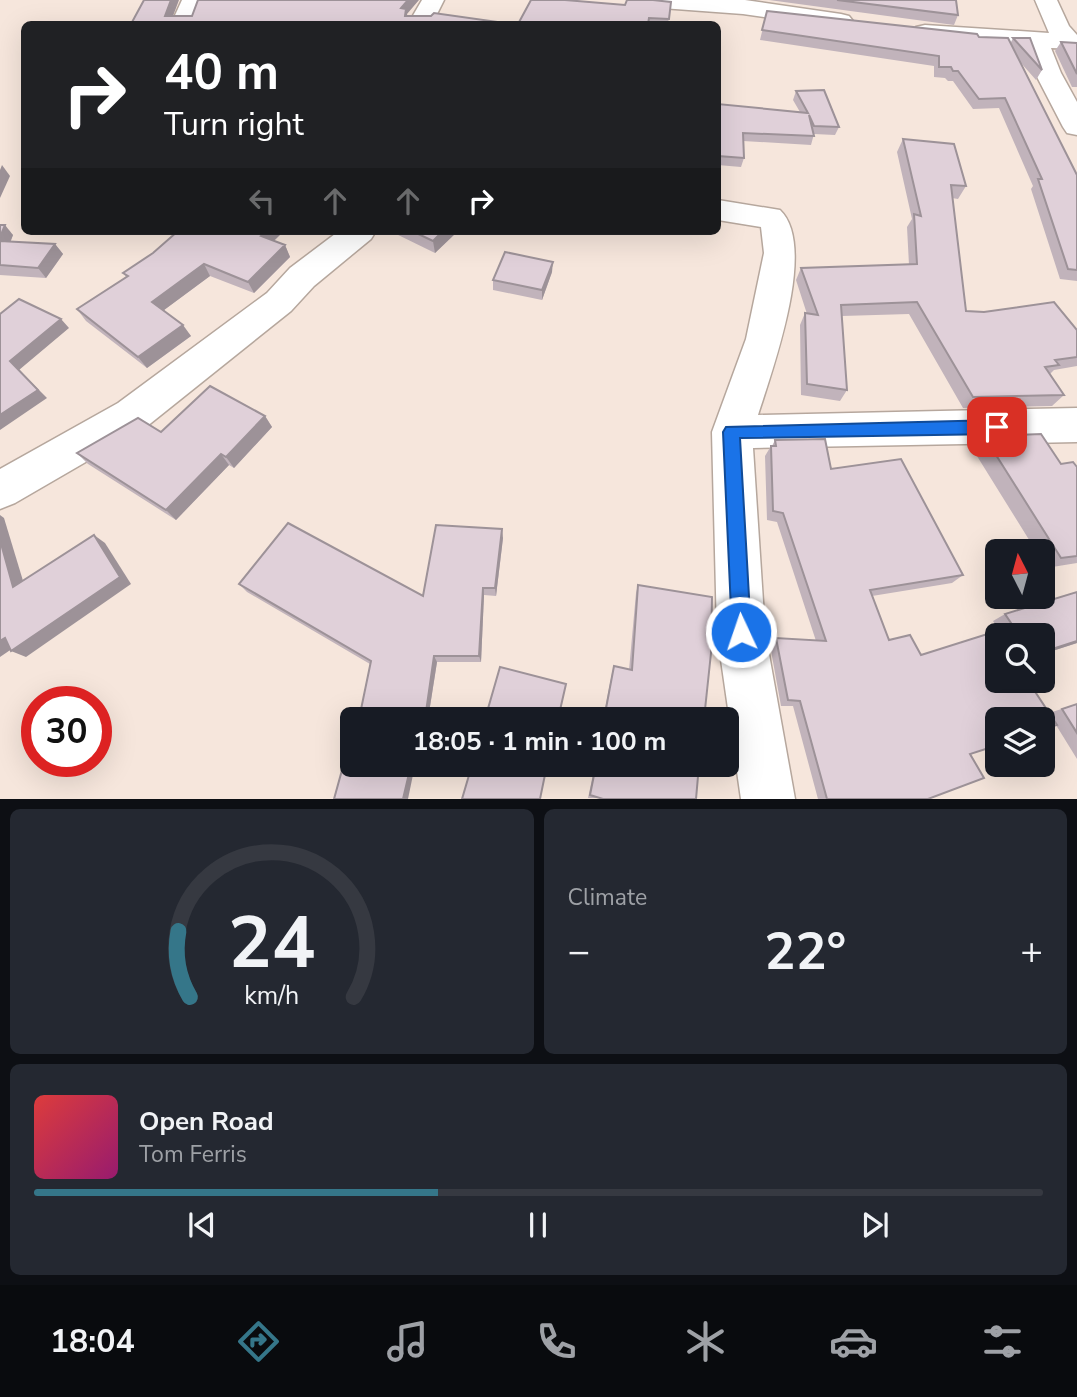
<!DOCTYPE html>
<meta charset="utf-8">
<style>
body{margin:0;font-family:"Nunito Sans",sans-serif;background:#242831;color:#f1f3f6;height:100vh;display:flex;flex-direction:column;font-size:26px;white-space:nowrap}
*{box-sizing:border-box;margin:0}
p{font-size:23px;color:#9ea1a6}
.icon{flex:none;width:38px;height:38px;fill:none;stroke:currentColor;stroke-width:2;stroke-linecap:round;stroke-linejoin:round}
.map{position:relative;height:799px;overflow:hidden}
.sheet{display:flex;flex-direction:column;gap:10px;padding:10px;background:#0d0f14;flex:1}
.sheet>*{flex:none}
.hud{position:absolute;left:21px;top:21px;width:700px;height:214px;border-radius:10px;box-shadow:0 7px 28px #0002;background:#202124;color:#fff;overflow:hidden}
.needle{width:46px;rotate:354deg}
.tools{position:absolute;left:985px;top:539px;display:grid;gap:14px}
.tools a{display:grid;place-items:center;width:70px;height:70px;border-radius:10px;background:#171b24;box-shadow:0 7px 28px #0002;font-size:35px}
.speed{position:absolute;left:21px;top:686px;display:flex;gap:14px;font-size:35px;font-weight:700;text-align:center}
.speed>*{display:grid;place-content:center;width:91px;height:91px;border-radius:50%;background:#171b24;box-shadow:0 7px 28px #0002;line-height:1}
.speed .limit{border:10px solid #d22;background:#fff;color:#111}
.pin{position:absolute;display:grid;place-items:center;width:60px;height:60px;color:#fff;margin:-30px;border-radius:14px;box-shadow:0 4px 10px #0006}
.me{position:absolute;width:77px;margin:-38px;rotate:357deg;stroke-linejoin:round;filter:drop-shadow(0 0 5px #0008)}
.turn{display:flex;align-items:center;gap:24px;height:147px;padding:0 28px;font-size:32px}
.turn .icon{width:91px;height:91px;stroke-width:2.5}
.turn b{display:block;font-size:49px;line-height:60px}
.lanes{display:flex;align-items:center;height:66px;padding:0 28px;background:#0003;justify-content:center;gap:35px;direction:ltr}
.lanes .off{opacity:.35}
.big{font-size:52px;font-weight:700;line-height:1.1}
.sheet .card{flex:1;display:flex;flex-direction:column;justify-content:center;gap:10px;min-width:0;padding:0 24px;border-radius:10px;background:#242831}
.sheet .dial{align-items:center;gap:0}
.dial svg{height:182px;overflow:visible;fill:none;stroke:#363941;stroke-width:7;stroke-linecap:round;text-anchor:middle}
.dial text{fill:#f1f3f6;stroke:none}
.song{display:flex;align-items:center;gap:21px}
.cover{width:84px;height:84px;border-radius:10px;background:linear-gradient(135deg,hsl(0 70% 55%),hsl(320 70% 35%))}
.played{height:7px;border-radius:4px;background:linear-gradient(90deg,#357689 40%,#363941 40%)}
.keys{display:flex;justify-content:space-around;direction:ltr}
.heat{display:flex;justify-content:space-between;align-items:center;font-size:38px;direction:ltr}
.sheet .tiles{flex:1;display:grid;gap:10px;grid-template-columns:1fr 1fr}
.card:last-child{grid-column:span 2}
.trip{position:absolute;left:340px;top:707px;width:399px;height:70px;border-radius:10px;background:#171b24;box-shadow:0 7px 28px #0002;font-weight:700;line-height:70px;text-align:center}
.tab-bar{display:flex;height:112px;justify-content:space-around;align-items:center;background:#090b0e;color:#9ea1a6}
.tab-bar .icon{width:49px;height:49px}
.tab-bar .selected{color:#357689}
.tab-bar b{font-size:32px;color:#f1f3f6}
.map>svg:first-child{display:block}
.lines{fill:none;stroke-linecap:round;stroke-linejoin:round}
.minor-casing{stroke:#b6a79d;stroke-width:3}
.minor{fill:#fff;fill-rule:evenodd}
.wall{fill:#c1b3bb}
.shaded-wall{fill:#9d9298}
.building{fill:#e0d0d9;stroke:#9d9298;stroke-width:2}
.route{fill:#1a73e8;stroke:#114b97;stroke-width:2}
</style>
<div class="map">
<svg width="1077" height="799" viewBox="0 0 1077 799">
<rect width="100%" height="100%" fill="#f6e6dc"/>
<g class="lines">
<defs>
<g id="minor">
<path d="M182,0H204L195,24H171Z"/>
<path d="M422,0H444L432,24H408Z"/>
<path d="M637,0H745L841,14L849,16L853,21L849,26L841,28L743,14L648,7L640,5Z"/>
<path d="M1035,0H1057L1069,26L1077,35V49L1051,48L1061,73L1077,102V135L1067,133L1063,127L1035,73L1026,46L925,39L916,37L913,32L916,27L925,25L1049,33Z"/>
<path d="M718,200L780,210C818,246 772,370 758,415L1077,408V442L753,448L765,632L795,799H741L717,632L712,432L746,339L764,253L761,227L718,220Z"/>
<path d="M339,231H376L371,239L314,286L291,311L146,427L15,503L0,509V469L118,403L267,293L290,268Z"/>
</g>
</defs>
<use href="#minor" class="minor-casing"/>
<use href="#minor" class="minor"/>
</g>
<g class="wall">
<path d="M531,0H569L625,5L671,2L668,24H518Z"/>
<path d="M769,0H956L958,15L954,25Z"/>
<path d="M767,11L979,37L1011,42L1013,38L1042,70L1036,80L1021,63L1077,175V281L1060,279L1031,189L1033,186L999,108L973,109L953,81H948L945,78L934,77V66L760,40Z"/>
<path d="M1061,42L1077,43V87H1072L1055,51Z"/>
<path d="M796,91L839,127L835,135L814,134L811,145L743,141L744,158L741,167L718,165V104L800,112L793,100Z"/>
<path d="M903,139L966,186L958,199L952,198L966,311L1077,330V366L1054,370L1050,374L1064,395L1052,406L963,408L909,314L842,316L847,390L840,401L801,395L800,325L805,313L807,314L796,280L801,268L909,265L907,227L912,219L897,152Z"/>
<path d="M0,225L13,235L10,242L55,244L63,254L46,278L0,275Z"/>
<path d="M178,231H284L274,241L285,245L290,257L254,293L210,276L164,310L191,336L147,368L86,321L77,309L126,277L123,273L153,253Z"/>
<path d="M390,231H458L435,253Z"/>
<path d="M552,272L542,300L493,290V280Z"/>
<path d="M265,416L272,427L234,468L229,465L176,520L88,464L77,453Z"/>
<path d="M984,436L1061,464L1077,467V563L1046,568L1043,563V551H1036L972,448Z"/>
<path d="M775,440L831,469L963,575L952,583L872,596L889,640L921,655L999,630L993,621L1005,614L1077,592V643L1043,654L998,635L1049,713L1077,704V759L1056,725L970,754L928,799H818L793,706H781L770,645L776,638L816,641L777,522L767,520L765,456L771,446H772Z"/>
<path d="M503,538L496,596L484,595L481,662H437L428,719H359L370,664L247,592L239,584L423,596Z"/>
<path d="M638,585L704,719H603L612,673L614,666L629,670L636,593Z"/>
<path d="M595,765H699L696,799L588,798Z"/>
</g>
<g class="shaded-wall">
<path d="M171,0H179L170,24L165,16Z"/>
<path d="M408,0H419L407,14L408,19L401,8Z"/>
<path d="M2,165L10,176L0,198V170Z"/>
<path d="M5,225L13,235L7,251L0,243V237Z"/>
<path d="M267,231H284L266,248L261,236Z"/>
<path d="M443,231H458L435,253L433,241Z"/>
<path d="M55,244L63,254L46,278L38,268Z"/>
<path d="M285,245L290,257L254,293L248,282Z"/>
<path d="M553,262L552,272L542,300V290Z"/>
<path d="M204,264L210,276L160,313L152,302Z"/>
<path d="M61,319L69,328L19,370L47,398L0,430V415L10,361Z"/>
<path d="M183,325L191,336L147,368L138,357Z"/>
<path d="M265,416L272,427L234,468L226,457Z"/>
<path d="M221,454L229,465L176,520L166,510Z"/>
<path d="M0,515L4,518L27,594L13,587L0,540Z"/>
<path d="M502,529L503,538L496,596L495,588Z"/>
<path d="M94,535L105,543L131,584L26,657L11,651Z"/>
<path d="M483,588L484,595L481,662L479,656Z"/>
<path d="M5,638L19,644L0,657V641Z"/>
<path d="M1077,641V643L1043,654V652Z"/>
<path d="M434,656L437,662L428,719H425Z"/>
<path d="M411,765H415L408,799H403Z"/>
</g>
<g class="building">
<path d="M144,0H171L165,16H192L198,0H408L401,8L406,9L405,16H431L434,13L511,24H131Z"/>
<path d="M531,0H565L625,5L627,0H653L671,2L669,19L649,18L648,24H577L554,23L550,24H518Z"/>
<path d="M837,0H956L958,15Z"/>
<path d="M767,11L977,34L979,37L1008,38L1077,175V270L1068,269L1038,179H1042L1005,98L979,99L958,71H953L951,67H939V56L762,30Z"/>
<path d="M1013,38H1030L1042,70Z"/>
<path d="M1061,42L1077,43V74Z"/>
<path d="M824,90L839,127L814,126L809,115L814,136L743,133L744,158L718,156V104L808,113L796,91Z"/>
<path d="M903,139L954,144L966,186L951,185L966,311L984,312L1054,302L1077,330V357L1055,360L1059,365L1045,367L1064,395L973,397L917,302L841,305L847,390L807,384L805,313L818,315L801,268L917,264L914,214L921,216Z"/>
<path d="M0,225H5L0,237Z"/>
<path d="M178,231H267L261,236L285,245L248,282L204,264L152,302L183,325L138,357L77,309L128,276L123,273L153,253Z"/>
<path d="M412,231H443L433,241Z"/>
<path d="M0,241L55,244L38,268L0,265Z"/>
<path d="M505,252L553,262L542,290L493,280Z"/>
<path d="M19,299L61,319L10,361L38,390L0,415V314Z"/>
<path d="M210,386L265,416L226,457L221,454L166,510L77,453L138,418L161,432Z"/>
<path d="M1041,434L1061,464L1073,462L1077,467V556L1061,558L984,436Z"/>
<path d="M825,439L831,469L901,459L963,575L870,590L889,640L910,635L921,655L1013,626L1005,614L1077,592V641L1043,652V635H998V681H1028L1057,725L1043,729V719H998V745L970,754L984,778L928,799H827L800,701L788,700L776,638L826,641L783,513L773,511L771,446H776L775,440Z"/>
<path d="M288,523L423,596L436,525L502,529L495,588H483L479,656H434L425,719H359L371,661L239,584Z"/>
<path d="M94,535L120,577L11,651L5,638L0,641V540L13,587Z"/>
<path d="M638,585L712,597L711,653L704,719H604L614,666L632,670Z"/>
<path d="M500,667L566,684L558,719H485Z"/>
<path d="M1077,704V733L1062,709Z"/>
<path d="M347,752L352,753V765H411L403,799H334Z"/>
<path d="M472,765H547L540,799H462Z"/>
<path d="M596,765H699L696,799H603L590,795Z"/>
</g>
<path class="route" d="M997,420L1003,422L1006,427L1003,432L997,434L740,438L751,632L748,639L741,641L735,639L732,632L723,432L726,427Z"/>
</svg>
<div class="tools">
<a><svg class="needle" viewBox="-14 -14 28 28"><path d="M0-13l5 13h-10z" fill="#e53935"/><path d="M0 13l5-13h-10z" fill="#9ea1a6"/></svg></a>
<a><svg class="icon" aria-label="search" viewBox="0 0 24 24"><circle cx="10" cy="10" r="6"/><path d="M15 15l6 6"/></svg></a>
<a><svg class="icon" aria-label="layers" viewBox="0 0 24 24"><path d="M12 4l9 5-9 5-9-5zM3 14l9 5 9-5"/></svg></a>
</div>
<div class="speed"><div class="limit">30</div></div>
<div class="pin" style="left:997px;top:427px;background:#d93025"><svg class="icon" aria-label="arrive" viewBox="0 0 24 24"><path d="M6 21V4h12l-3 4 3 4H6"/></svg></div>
<svg class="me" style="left:741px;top:632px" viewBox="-20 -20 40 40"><circle r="17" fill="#1a73e8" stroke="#fff" stroke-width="3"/><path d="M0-11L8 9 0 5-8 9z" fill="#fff"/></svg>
<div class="trip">18:05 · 1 min · 100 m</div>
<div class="hud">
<div class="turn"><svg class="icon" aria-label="right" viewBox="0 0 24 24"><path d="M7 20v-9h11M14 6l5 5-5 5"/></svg><div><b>40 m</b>Turn right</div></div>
<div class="lanes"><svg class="icon off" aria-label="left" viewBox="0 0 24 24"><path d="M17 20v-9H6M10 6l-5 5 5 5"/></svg><svg class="icon off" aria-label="ahead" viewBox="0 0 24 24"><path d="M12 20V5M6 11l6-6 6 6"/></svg><svg class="icon off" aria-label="ahead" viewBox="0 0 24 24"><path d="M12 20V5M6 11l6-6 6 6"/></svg><svg class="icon" aria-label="right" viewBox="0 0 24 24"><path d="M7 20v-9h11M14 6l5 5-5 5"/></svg></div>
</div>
</div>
<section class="sheet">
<div class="tiles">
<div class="card dial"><svg viewBox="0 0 100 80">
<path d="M14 69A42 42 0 1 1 86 69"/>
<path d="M14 69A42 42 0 0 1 9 40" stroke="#357689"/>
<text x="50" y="56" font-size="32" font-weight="700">24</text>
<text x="50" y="72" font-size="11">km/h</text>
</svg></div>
<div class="card"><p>Climate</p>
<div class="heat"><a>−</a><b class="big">22°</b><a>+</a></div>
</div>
<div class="card">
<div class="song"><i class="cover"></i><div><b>Open Road</b><p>Tom Ferris</p></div></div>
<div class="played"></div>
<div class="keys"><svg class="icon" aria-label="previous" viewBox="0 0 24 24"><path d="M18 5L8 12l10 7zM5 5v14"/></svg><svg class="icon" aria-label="pause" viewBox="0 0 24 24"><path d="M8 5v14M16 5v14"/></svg><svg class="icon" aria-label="next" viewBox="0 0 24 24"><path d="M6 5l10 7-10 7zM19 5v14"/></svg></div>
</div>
</div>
</section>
<nav class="tab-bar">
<b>18:04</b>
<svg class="icon selected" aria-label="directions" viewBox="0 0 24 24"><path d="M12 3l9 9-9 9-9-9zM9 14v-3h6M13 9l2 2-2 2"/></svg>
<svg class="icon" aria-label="music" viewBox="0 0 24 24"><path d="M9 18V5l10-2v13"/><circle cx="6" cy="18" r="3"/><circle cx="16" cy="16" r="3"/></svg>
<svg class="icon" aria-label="phone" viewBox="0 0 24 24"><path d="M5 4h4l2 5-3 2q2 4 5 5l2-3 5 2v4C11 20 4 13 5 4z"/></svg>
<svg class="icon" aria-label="climate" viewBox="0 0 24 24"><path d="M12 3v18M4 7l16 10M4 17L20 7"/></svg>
<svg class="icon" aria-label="car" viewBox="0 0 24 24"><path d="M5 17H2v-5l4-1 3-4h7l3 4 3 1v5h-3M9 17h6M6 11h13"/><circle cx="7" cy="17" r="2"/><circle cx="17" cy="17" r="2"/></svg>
<svg class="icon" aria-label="filters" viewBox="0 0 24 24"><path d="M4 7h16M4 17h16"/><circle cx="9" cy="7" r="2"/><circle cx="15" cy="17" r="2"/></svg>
</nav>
